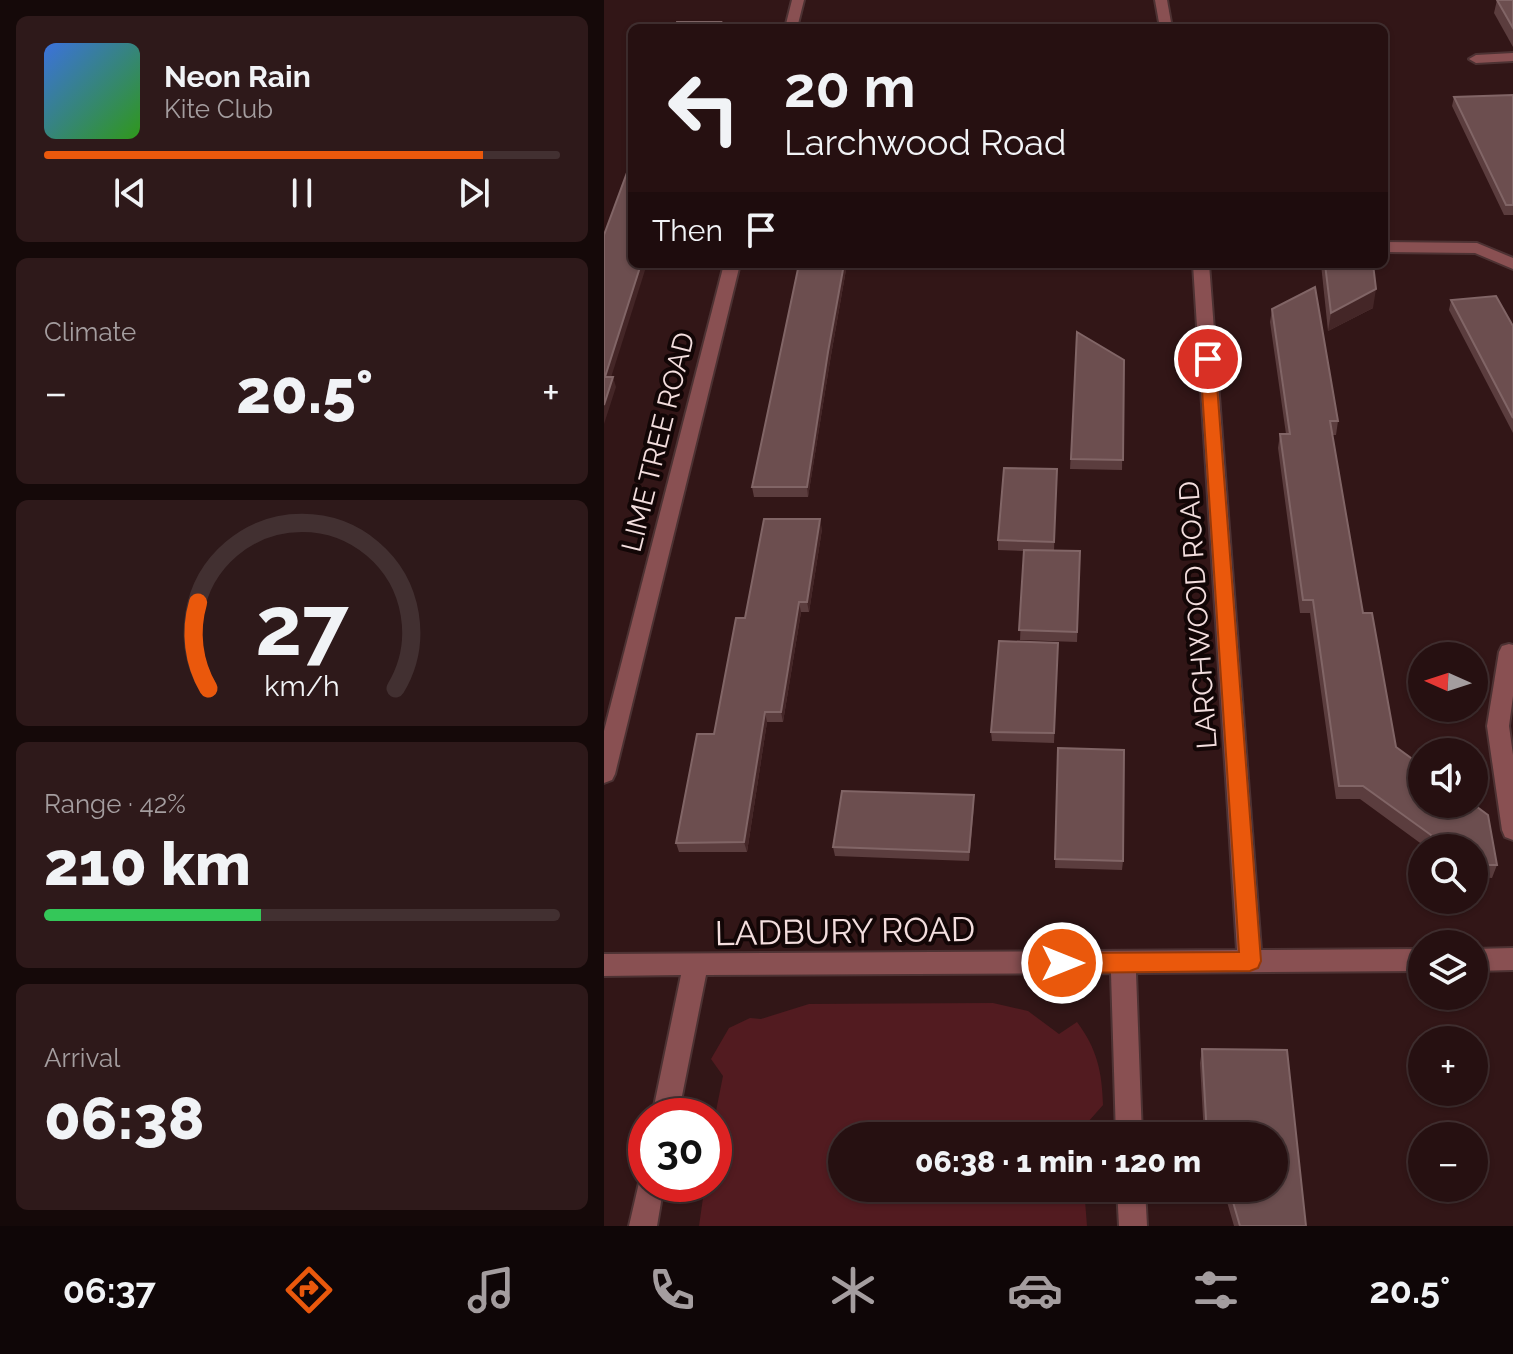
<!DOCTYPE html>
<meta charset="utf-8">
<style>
body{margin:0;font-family:Raleway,sans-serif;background:#2e191a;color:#f1f3f6;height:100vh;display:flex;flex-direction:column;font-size:30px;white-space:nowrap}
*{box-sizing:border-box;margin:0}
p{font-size:26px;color:#a49d9f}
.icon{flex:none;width:44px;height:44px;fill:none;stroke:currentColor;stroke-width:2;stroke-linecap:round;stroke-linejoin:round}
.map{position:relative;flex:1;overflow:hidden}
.panel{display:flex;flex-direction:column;gap:16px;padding:16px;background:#150909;width:604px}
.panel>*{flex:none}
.banner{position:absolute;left:24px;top:24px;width:760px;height:244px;border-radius:12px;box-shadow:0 2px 6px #0004,0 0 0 2px #423031;background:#261011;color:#f1f3f6;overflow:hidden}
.needle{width:52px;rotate:273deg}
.controls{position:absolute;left:804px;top:642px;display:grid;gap:16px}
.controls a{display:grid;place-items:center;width:80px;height:80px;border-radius:50%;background:#261011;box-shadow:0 2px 6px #0004,0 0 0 2px #423031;font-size:40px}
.speed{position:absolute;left:24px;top:1098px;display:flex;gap:16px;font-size:40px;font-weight:700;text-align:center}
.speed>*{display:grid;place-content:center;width:104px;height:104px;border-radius:50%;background:#261011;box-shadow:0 2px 6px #0004,0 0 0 2px #423031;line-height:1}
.speed .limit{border:12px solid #d22;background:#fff;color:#111}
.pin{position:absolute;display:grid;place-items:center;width:68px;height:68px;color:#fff;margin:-34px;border:4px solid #fff;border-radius:50%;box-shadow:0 2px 8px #0007}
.me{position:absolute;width:88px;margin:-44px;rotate:90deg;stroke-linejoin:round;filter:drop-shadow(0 0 6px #0008)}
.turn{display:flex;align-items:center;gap:28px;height:168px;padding:0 24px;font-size:36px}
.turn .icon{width:104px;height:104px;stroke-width:2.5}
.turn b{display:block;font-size:56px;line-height:68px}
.then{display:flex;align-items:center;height:76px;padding:0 24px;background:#0003;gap:16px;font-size:30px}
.big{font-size:60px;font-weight:800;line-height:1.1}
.panel .card{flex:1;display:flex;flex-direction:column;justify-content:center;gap:12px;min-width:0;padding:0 28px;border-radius:12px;background:#2e191a}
.panel .dial{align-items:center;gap:0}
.dial svg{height:208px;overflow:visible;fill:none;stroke:#423031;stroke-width:7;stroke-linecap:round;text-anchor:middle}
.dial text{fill:#f1f3f6;stroke:none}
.song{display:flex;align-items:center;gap:24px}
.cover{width:96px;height:96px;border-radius:12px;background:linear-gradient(135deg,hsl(220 70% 55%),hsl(110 70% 35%))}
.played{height:8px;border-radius:4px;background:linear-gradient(90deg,#ea580c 85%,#423031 85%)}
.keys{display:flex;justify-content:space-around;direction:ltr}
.heat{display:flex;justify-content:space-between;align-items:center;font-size:44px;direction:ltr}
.charge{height:12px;border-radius:6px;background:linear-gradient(90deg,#34c759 42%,#423031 0)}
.trip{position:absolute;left:224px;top:1122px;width:460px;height:80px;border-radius:40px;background:#261011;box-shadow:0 2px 6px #0004,0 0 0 2px #423031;font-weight:800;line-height:80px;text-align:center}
.tabs{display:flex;height:128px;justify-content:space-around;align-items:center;background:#0f0607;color:#a49d9f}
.tabs .icon{width:56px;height:56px}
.tabs .active{color:#ea580c}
.tabs b{font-size:36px;color:#f1f3f6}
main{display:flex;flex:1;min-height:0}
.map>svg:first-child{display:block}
.green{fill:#521b20}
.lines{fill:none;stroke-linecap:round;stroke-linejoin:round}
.lane-casing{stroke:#4d3233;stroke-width:4}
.street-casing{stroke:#4d3233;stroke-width:4}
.lane{fill:#895052;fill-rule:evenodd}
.street{fill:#895052;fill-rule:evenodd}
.wall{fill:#5b3d3e}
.shaded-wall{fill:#442627}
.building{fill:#6c4e4f;stroke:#816566;stroke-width:2}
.route{fill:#ea580c;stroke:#983908;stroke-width:2}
.labels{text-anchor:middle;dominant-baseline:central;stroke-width:8;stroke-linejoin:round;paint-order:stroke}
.street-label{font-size:28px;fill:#f3dede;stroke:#120606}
.near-street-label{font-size:34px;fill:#f3dede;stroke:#120606}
</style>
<main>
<section class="panel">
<div class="card">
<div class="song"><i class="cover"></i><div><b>Neon Rain</b><p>Kite Club</p></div></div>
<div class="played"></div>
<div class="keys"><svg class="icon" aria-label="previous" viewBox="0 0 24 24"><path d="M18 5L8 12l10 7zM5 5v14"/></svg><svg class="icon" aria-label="pause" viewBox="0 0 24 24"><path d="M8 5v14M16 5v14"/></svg><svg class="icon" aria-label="next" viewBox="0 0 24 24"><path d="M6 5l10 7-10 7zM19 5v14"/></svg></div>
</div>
<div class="card"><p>Climate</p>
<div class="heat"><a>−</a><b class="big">20.5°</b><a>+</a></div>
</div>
<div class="card dial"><svg viewBox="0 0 100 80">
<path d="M14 69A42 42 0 1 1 86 69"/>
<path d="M14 69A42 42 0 0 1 10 36" stroke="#ea580c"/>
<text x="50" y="56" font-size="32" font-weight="700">27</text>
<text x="50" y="72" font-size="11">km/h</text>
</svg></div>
<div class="card"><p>Range · 42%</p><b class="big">210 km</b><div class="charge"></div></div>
<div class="card"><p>Arrival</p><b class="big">06:38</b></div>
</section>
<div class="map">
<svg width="909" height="1226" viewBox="0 0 909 1226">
<rect width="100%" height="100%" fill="#321617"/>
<path class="green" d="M389,1003L424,1011L455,1034L473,1022C493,1049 498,1071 499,1105L477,1130V1136H238V1188H480L483,1226H95L101,1184H110V1121L119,1076L107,1059L125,1028L146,1018L157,1019L205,1004Z"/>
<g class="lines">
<defs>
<path id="lane" d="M905,644L909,645V696L905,726L909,755V840L901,837L898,830L883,726L895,652L898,646Z"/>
<g id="street">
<path d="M188,0H200L193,28H181Z"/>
<path d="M551,0H563L568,28H556Z"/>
<path d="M909,53V61L872,63L865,59L872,55Z"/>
<path d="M780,242L873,243L909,258V269L871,253L780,252Z"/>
<path d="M120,264H136L11,774L8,780L0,783V731Z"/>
<path d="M589,264H605L657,950L818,949V971L532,973L538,1136H512L507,973L102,975L74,1116H48L77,975L0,976V954L633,950Z"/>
<path d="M909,948V970L870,971V949Z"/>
<path d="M42,1173V1184H60L53,1226H25L37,1174Z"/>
<path d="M513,1188H541L543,1226H515Z"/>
</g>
</defs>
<use href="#lane" class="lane-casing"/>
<use href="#street" class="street-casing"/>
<use href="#lane" class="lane"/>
<use href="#street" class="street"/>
</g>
<g class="wall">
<path d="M893,0H909V47L890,13Z"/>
<path d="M909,95V215H900L848,106L850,97Z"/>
<path d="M195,264H243L226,361L204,497H150L148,487Z"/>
<path d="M717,264H769V308L724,331Z"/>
<path d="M847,300L909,326V433L845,310Z"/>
<path d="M668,309L734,421L732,435H728L759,613L792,747L893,865L888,878L870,877V848H823L756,799H732L706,613H696L674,448L676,434H682L666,322Z"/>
<path d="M473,332L520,360L518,470L466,469Z"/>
<path d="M453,469L450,551H476L473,642L416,640L420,551L394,550V540Z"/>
<path d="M218,529L205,612H197L179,722H163L143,852H75L72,843L110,734L141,618Z"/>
<path d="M454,643L450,743L388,741L387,732Z"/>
<path d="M454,748L519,861L518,870L451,868Z"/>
<path d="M370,805L365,861L231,856L229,847Z"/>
<path d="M598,1049L683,1050L702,1226H630L619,1188H670V1136H600L596,1063Z"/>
</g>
<g class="shaded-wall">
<path d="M37,264H43L4,387L1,377Z"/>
<path d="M240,264H243L226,361L204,497L203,487L224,352Z"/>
<path d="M772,289L769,308L724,331L727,313Z"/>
<path d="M9,377L12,387L0,424V405Z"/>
<path d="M216,519L218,529L205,612L203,602Z"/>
<path d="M195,602L197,612L179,722L177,712Z"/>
<path d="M161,712L163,722L143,852L140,842Z"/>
<path d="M370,795V805L365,861V852Z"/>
</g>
<g class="building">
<path d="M893,0H909V28Z"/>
<path d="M73,22H117L114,28H72Z"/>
<path d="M909,95V205H902L850,97Z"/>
<path d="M28,159V264H37L1,377H9L0,405V235Z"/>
<path d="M195,264H240L224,352L203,487H148Z"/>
<path d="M721,264H769L772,289L727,313Z"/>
<path d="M711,287L734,421H726L759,613H768L792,747L818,766V804H869L884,815L893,865H870V848H829L827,835L759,786H735L709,600H699L676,434H686L668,309Z"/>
<path d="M892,296L909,326V418L847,300Z"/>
<path d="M473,332L520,360L519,460L467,459Z"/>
<path d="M400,468L453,469L450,542L394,540Z"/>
<path d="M160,519H216L203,602H195L177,712H161L140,842L72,843L93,734H110L132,618H141Z"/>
<path d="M420,550L476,551L473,632L415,630Z"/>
<path d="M395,641L454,643L450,733L387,732Z"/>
<path d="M454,748L520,750L519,861L451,859Z"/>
<path d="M238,791L370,795L365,852L229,847Z"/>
<path d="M598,1049L683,1050L702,1226H636L625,1188H670V1136H603Z"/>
</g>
<path class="route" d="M604,354L611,359L657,961L654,968L646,971L458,973L450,970L447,963L450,956L458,953L635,952L596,359Z"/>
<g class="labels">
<g class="street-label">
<text transform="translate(54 442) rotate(-76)">LIME TREE ROAD</text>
<text transform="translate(594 615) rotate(-94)">LARCHWOOD ROAD</text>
</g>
<g class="near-street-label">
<text transform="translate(241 931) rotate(-1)">LADBURY ROAD</text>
</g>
</g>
</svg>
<div class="controls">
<a><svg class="needle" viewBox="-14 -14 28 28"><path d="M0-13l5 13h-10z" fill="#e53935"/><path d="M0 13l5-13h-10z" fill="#a49d9f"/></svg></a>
<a><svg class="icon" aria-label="sound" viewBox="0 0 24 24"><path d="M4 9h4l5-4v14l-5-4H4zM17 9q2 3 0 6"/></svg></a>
<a><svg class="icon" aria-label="search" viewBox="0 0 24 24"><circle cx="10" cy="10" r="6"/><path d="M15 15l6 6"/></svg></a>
<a><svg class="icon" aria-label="layers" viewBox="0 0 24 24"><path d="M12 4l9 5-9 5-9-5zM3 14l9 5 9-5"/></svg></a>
<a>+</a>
<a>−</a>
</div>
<div class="speed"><div class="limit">30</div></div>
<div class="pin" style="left:604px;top:359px;background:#d93025"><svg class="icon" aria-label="arrive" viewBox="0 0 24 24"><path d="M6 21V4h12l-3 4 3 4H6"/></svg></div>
<svg class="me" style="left:458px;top:963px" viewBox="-20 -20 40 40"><circle r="17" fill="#ea580c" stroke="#fff" stroke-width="3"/><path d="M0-11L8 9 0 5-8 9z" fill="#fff"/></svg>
<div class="trip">06:38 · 1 min · 120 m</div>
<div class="banner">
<div class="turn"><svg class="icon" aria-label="left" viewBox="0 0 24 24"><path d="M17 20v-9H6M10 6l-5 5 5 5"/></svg><div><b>20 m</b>Larchwood Road</div></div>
<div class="then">Then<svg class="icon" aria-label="arrive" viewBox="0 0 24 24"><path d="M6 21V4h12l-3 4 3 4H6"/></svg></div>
</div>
</div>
</main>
<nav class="tabs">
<b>06:37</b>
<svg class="icon active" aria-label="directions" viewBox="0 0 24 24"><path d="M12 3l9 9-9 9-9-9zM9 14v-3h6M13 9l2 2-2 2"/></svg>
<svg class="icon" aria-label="music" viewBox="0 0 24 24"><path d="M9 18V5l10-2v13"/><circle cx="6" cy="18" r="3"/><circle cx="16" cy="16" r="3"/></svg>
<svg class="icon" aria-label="phone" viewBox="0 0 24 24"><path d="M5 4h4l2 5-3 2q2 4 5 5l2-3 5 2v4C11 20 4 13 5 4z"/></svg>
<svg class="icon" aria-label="climate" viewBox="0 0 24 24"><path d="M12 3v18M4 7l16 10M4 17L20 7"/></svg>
<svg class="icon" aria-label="car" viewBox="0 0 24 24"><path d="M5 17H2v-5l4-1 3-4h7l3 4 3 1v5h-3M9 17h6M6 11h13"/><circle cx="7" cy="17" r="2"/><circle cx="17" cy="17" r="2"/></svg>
<svg class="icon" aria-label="filters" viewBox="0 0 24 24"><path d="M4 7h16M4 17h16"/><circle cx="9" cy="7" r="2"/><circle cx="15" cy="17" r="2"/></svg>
<b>20.5°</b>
</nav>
